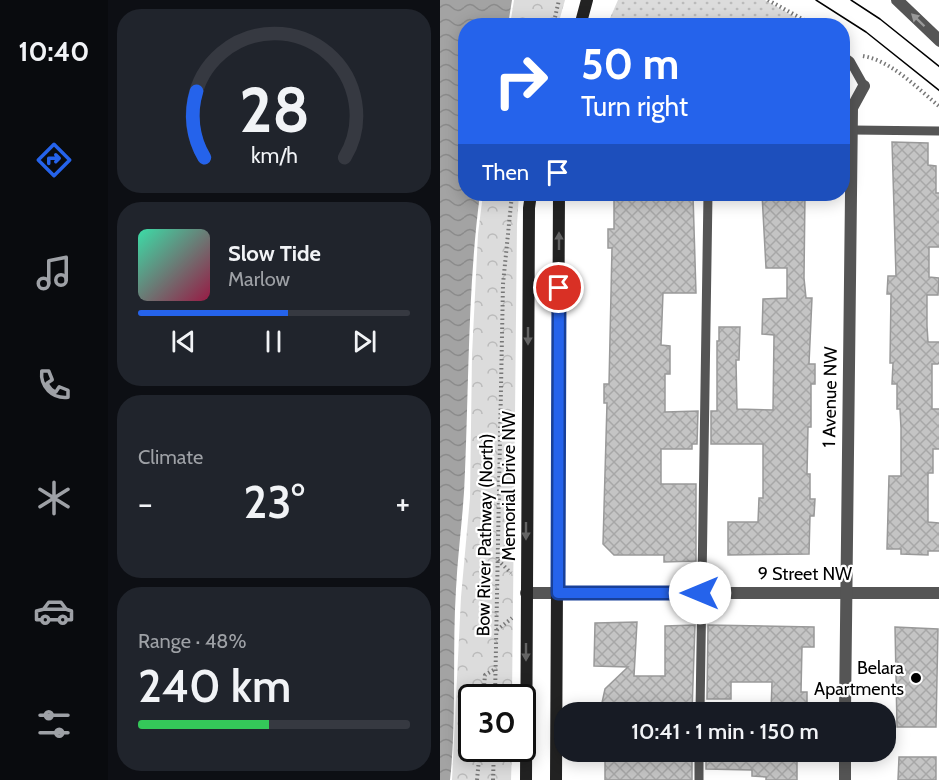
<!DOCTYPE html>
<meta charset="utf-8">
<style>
body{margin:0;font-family:Cabin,sans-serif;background:#20242c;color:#f1f3f6;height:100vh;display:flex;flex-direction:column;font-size:22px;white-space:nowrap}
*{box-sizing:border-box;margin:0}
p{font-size:20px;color:#9ea1a6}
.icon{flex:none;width:33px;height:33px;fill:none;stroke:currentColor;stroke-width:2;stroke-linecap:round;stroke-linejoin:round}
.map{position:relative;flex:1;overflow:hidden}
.panel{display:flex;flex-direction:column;gap:9px;padding:9px;background:#0d0f14;width:332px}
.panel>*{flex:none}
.guide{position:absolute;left:18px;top:18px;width:392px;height:183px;border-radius:24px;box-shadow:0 3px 15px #0003;background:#2563eb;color:#fff;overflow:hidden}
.speed{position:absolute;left:18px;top:684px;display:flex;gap:12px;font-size:30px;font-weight:700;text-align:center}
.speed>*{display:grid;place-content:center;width:78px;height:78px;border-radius:50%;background:#171b24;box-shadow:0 3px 15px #0003;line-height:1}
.speed .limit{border:3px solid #111;border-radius:9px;background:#fff;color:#111}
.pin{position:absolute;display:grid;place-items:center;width:51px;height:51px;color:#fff;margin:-26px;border:3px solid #fff;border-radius:50%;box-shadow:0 2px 6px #0007}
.me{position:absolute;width:66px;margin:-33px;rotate:270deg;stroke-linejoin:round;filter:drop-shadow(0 0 4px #0008)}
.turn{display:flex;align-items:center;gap:21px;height:126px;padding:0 24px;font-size:27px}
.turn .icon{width:78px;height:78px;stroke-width:2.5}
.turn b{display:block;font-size:42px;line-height:51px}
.then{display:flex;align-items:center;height:57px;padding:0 24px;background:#0003;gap:12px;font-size:22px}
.big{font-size:45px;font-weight:600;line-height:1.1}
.panel .tile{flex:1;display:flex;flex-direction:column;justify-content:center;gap:9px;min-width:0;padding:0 21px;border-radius:24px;background:#20242c}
.panel .dial{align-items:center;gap:0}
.dial svg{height:156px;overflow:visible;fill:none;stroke:#363941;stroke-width:7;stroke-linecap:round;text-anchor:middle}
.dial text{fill:#f1f3f6;stroke:none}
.song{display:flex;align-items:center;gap:18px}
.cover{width:72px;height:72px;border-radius:9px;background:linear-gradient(135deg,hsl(160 70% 55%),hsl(340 70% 35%))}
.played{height:6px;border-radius:3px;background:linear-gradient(90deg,#2563eb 55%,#363941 55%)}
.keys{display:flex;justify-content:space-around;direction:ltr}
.heat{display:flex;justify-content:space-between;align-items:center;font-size:33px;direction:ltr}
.charge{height:9px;border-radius:4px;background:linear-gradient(90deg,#34c759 48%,#363941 0)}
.trip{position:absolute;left:114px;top:702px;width:342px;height:60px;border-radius:24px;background:#171b24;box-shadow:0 3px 15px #0003;font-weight:600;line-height:60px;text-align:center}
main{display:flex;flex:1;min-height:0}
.tabs{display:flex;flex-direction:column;width:108px;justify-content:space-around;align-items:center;background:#090b0e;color:#9ea1a6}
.tabs .icon{width:42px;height:42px}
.tabs .on{color:#2563eb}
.tabs b{font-size:27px;color:#f1f3f6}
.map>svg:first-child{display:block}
.grass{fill:url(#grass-dots)}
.park{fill:url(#park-crowns)}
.water{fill:url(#water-waves)}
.building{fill:url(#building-cross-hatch);stroke:#999;stroke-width:1.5}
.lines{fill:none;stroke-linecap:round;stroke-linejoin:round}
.path{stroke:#777;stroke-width:4;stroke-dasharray:1.5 3;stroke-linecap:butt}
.lane{stroke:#555;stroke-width:9}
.street{stroke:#555;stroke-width:12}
.secondary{stroke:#222;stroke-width:12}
.tram{stroke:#000;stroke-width:1.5}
.oneway{fill:#999}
.oneway2{fill:#646464}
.route-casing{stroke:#184099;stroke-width:15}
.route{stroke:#2563eb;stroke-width:10}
.poi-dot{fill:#000;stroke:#fff;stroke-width:2}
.labels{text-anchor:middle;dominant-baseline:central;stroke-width:4.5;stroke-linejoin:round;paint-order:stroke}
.street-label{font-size:18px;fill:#000;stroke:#fff}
.poi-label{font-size:18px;fill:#000;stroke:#fff;text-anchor:end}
</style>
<main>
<nav class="tabs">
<b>10:40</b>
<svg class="icon on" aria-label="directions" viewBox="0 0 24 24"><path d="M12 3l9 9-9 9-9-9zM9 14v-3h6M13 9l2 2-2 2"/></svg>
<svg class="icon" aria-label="music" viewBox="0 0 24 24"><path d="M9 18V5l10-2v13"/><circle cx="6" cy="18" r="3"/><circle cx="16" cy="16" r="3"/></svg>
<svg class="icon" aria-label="phone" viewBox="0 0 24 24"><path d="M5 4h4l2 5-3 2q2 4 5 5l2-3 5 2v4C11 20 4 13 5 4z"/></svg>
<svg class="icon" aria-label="climate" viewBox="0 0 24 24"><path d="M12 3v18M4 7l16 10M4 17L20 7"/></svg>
<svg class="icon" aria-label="car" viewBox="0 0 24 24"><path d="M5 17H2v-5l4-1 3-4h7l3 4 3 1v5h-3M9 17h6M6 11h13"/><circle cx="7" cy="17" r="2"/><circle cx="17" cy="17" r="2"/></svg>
<svg class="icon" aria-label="filters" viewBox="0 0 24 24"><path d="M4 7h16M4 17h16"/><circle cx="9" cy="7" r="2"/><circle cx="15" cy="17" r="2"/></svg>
</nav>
<section class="panel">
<div class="tile dial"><svg viewBox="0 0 100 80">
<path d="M14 69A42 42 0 1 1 86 69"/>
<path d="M14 69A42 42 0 0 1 10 35" stroke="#2563eb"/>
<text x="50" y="56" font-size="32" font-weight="700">28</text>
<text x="50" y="72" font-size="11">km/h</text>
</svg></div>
<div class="tile">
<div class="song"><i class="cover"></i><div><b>Slow Tide</b><p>Marlow</p></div></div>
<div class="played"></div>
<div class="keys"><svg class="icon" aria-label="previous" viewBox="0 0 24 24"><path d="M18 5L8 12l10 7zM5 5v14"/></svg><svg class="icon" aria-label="pause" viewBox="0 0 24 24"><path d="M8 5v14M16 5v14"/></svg><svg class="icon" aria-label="next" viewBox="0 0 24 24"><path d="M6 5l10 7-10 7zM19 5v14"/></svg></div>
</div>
<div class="tile"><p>Climate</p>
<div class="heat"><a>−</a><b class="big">23°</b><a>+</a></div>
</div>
<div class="tile"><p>Range · 48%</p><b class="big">240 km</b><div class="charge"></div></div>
</section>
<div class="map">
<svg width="500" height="780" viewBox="0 0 500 780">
<defs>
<pattern id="grass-dots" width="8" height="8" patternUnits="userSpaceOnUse" patternTransform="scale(1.5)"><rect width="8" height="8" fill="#dcdcdc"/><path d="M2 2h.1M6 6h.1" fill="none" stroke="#bbb" stroke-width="1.8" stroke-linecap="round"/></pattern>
<pattern id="park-crowns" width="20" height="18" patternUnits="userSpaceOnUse" patternTransform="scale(1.5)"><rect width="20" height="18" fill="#dcdcdc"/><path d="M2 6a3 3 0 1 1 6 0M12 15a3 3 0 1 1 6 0" fill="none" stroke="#bbb"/></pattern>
<pattern id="water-waves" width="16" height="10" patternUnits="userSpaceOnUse" patternTransform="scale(1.5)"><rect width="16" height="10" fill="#a3a3a3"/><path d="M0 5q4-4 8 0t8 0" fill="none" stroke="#8b8b8b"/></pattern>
<pattern id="building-cross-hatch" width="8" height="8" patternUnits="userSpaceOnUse" patternTransform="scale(1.5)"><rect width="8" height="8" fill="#c4c4c4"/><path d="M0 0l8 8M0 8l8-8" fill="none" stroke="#a7a7a7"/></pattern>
</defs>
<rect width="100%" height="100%" fill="#fff"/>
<path class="grass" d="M178,0H325L369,25L260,21L259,26L167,25Z"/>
<g class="park">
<path d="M74,0H125L118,25H70Z"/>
<path d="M43,194H79L77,224L72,697L32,698V748L72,749L71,780H12L21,597L30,498L32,355L38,234Z"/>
</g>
<path class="water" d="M0,0H72L68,25L26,26V194H40C28,285 29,378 25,471C24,510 18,549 16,589C12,652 17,717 10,780H0Z"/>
<g class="building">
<path d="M452,142L488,143V165L496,166V193H500V247H489V277L499,278L498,295H487V326L488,342H500V361L498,364H492V409H500V449H493V473H488V522L500,523V551H488V555L461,554V549H447L449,476H461V428L460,409H457V384H452L453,363H450L451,294H447L448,276H456Z"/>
<path d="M174,194L253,195L256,293H223L221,345L230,346V374H225V412L258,411L257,444H252V449H221V484H256V561L224,562V555H174L163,544L167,403H164V384H169L172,248H168V229H174Z"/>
<path d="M322,194H365L364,278L366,298H372L369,364H375V384H371V427H368L367,474H370V499H375L374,516H370L369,554L288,555V522H318L319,498H323V444H271V411H277V341H279V327H300L299,360H296L297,409L333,410L334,335L322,334L323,299L347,298V268H326Z"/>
<path d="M197,622L194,676H225V626L255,625L252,712H160L165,689L188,667L154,666L155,623Z"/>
<path d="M268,625L374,627V647H362L361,692H367V708H358V712H331L332,682H291V699H267Z"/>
<path d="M455,627L498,629L496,727H457Z"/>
<rect x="165" y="752" width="87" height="28"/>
<path d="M266,752H296V755L328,756V752H357V780H326V777L312,776V770L266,769Z"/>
<path d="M459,757H496V780H458Z"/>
</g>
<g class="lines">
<g class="path">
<path d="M328,0L375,26"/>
<path d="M113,26L119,0"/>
<path d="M423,56C452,61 477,88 500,107"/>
<path d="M58,560L71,573"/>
<path d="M57,630L72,618"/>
<path d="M43,698L45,675L55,669"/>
<path d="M55,698L63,284L72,194"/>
<path d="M37,780L40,748"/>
<path d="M53,780L54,748"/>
</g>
<g class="lane">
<path d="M402,55L410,61L424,86"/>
<path d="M412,130L500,131"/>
<path d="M260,712L268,194"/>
<path d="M259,780V752"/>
</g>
<g class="street">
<path d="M457,0L500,41"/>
<path d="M86,593H500"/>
<path d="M405,712L412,108L424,86"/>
<path d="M405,780V752"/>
</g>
<g class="secondary">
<path d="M140,26L147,0"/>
<path d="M86,780L89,208L91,194"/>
<path d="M116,780L119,194"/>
</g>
<g class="tram">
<path d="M376,0L426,32L500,91"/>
<path d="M411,0L440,19L500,67"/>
</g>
</g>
<defs><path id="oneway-solid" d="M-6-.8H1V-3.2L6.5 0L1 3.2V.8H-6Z" transform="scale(1.5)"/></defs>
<use class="oneway" href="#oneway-solid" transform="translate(478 20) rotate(-136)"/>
<g class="oneway2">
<use href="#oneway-solid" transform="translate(119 241) rotate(-90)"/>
<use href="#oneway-solid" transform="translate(88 336) rotate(90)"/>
<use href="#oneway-solid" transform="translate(86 531) rotate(90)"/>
<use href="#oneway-solid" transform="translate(86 652) rotate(90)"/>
</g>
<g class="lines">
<defs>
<path id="route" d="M119,288L118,593H260"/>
</defs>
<use href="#route" class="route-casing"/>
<use href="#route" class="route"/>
</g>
<circle class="poi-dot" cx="476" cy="678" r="6"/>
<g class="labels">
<g class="street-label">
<text transform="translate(390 397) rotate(-89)">1 Avenue NW</text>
<text transform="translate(69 486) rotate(-90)">Memorial Drive NW</text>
<text transform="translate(45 535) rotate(-89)">Bow River Pathway (North)</text>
<text x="365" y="574">9 Street NW</text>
</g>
<g class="poi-label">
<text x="464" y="668">Belara<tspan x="464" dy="21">Apartments</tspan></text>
</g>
</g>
</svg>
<div class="speed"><div class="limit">30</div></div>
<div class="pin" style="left:119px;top:288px;background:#d93025"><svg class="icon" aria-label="arrive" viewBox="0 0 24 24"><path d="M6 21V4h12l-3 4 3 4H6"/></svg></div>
<svg class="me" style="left:260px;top:593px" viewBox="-20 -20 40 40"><circle r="19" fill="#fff"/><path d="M0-13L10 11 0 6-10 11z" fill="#2563eb"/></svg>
<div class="trip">10:41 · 1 min · 150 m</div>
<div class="guide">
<div class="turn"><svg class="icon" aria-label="right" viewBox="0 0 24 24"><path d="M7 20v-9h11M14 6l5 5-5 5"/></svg><div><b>50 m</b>Turn right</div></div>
<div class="then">Then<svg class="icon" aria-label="arrive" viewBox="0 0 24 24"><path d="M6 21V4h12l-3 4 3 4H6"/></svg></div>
</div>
</div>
</main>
